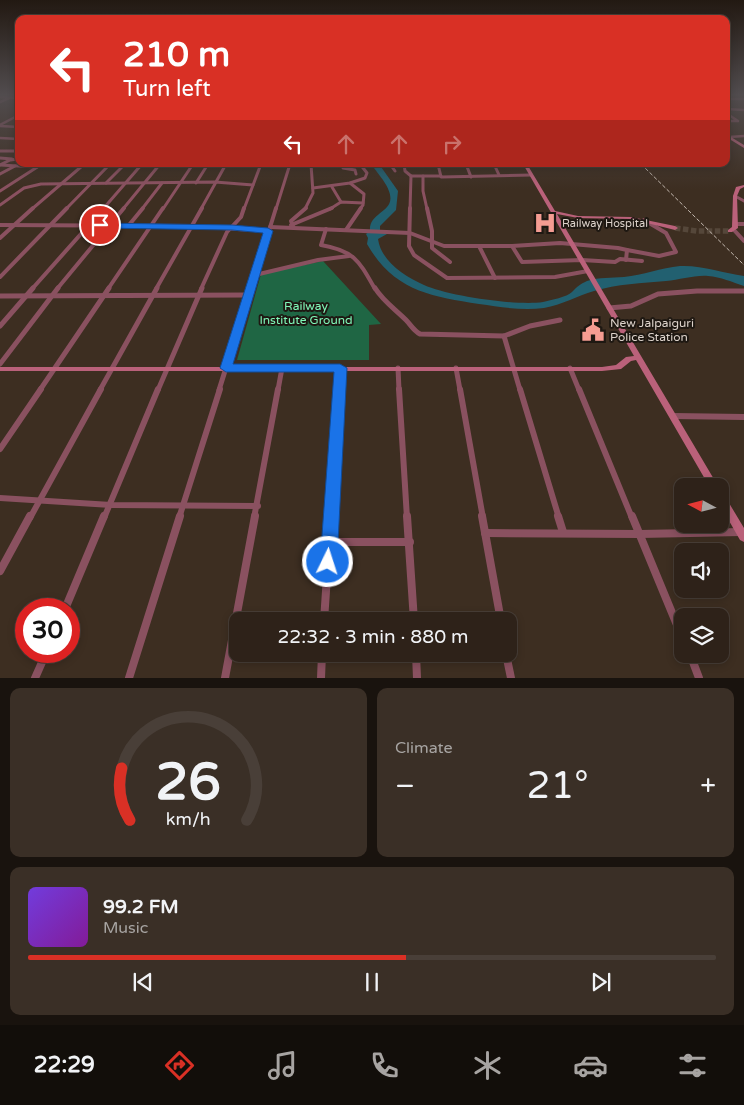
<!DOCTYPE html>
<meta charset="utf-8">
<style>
body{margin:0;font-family:"Varela Round",sans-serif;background:#3a2f26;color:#f1f3f6;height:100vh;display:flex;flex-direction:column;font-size:19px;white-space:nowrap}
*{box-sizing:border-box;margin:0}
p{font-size:16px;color:#a7a4a2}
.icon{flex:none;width:28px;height:28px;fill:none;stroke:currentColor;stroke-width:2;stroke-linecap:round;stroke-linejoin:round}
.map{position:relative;height:678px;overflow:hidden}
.side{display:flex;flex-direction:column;gap:10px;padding:10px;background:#19130e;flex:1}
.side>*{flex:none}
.hud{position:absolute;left:15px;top:15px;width:715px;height:152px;border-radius:10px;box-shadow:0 2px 8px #0003,0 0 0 1px #493f38;background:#d93025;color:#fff;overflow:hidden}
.needle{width:32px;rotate:277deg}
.fabs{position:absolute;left:674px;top:478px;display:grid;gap:10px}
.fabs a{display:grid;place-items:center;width:55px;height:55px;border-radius:10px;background:#2e2219;box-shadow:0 2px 8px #0003,0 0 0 1px #493f38;font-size:25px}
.speed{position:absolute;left:15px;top:598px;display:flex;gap:10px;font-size:25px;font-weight:700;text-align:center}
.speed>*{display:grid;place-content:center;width:65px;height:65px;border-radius:50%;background:#2e2219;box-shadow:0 2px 8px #0003,0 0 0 1px #493f38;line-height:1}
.speed .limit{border:8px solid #d22;background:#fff;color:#111}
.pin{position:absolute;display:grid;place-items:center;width:42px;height:42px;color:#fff;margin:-21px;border:2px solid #fff;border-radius:50%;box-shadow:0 1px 5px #0007}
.me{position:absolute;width:55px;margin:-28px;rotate:4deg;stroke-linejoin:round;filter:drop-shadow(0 0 4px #0008)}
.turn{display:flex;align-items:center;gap:18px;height:105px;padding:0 25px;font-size:22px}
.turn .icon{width:65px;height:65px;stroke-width:2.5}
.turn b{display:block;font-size:35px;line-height:42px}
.lanes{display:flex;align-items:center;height:48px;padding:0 25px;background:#0003;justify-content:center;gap:25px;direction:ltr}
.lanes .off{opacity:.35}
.big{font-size:38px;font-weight:600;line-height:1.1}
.side .widget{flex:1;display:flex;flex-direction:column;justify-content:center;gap:8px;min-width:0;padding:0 18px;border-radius:10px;background:#3a2f26}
.side .dial{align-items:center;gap:0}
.dial svg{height:130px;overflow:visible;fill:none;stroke:#493f38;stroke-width:7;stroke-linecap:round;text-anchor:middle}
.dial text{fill:#f1f3f6;stroke:none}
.song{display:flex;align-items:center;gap:15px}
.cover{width:60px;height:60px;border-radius:8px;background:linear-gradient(135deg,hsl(260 70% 55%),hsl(290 70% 35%))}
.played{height:5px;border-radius:2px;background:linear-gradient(90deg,#d93025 55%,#493f38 55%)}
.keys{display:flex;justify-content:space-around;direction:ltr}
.heat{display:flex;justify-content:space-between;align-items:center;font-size:28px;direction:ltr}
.side .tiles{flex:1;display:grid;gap:10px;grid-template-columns:1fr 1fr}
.widget:last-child{grid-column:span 2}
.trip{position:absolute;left:229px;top:612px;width:288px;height:50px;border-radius:10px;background:#2e2219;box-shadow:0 2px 8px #0003,0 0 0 1px #493f38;font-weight:600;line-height:50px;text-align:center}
.tabs{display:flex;height:80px;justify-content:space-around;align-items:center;background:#120e0a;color:#a7a4a2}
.tabs .icon{width:35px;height:35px}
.tabs .active{color:#d93025}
.tabs b{font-size:22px;color:#f1f3f6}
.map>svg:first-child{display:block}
.green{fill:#1f6644}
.water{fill:#226070}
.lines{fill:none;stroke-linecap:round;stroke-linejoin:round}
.secondary-tunnel{stroke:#55473a;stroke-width:5.5;stroke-dasharray:5.5 2.5;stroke-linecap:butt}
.street-far5{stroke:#8a5160;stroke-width:2.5}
.street-far4{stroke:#8a5160;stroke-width:3}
.street-far3{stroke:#8a5160;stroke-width:4}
.street-far2{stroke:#8a5160;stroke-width:5}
.street-far1{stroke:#8a5160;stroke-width:6}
.street{stroke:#8a5160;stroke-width:8}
.secondary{fill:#ba617a;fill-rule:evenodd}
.rail{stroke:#c6bbb2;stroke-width:1;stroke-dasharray:4 2;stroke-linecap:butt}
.route{fill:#1a73e8;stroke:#114b97}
.labels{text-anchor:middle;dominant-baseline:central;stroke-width:4;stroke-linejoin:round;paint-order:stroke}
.far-poi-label{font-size:11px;fill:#dcd2ca;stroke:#1e1812;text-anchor:start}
.park-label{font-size:12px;fill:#80f8b9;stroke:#1e1812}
.poi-label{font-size:12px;fill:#dcd2ca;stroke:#1e1812;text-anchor:start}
</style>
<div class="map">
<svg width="744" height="678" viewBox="0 0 744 678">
<rect width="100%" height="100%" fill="#3d2e21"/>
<path class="green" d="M323,261L381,324L369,325V360H237L261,274Z"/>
<path class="water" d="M371,164H379L398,191L396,210L380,226V230L387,234L378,239C381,261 404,276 424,285C448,296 517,306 543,302C551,300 567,297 572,292C577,287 580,284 587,281C600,277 611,278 624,277C643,275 661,268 680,266C702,265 723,273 744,276V286C732,282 721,277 708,276C694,275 680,280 666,281C642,283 617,284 594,291C577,296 562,305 544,308C522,311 501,307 479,304C430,296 394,291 367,244L368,238L366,234L370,231C368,208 406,214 383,180C379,175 375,169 371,164Z"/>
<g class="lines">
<path class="secondary-tunnel" d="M675,228L697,231H730"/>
<g class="street-far5">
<path d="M0,97L19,98"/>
<path d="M726,99H744"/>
<path d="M0,102L9,98"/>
<path d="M726,109L744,110"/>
<path d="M726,113L738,121H726"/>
<path d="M0,125L19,115"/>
<path d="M0,126L19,127"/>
<path d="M729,137L744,136"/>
<path d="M0,138L19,139"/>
</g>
<g class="street-far4">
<path d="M0,151H19"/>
<path d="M0,158L12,159"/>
<path d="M343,164V168L355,170L356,174"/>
<path d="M390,164L395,171"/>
<path d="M404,164L405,171L411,176L410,209"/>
<path d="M438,164L441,177L531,175"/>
<path d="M466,164L471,177"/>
<path d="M494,164L499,175"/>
<path d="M0,165L37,167"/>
<path d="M0,165L10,160L19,159"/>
<path d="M0,174L15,166"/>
<path d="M411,176H441"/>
<path d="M423,176V191L427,209"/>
<path d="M106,183L125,164"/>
<path d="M196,183L208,164"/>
<path d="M350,183L364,194L363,205L360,209"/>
<path d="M332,187L341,202"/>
<path d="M313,188L350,183L365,178L367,173L360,164"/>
<path d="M0,191L42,164"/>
<path d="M735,196L744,201"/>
<path d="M0,205L24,188L41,184L215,182L253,185"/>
<path d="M32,209L82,166L71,164"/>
<path d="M66,209L110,164"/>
<path d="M103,209L142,164"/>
<path d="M123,209L160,164"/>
<path d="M142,209L162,183"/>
<path d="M163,209L193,164"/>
<path d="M201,209L226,164"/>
<path d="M244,209L261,164"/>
<path d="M276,209L290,164"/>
<path d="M305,209L313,193L311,164"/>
<path d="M330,209L341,202L363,203"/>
</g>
<g class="street-far3">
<path d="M410,208L409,246L414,255L447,278L555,277L588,271"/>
<path d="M427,208L432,231V248L450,262"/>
<path d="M736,224H744"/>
<path d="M0,225L191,226L268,231"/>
<path d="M129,225L143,208"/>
<path d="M291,225L332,208"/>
<path d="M293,226L291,221L306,208"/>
<path d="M270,227L410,233L444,246H512L560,243L618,248L627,250L626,260"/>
<path d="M326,229L321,245C355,251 359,261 375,289"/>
<path d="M346,230L361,208"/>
<path d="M734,230L744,241"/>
<path d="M0,238L33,208"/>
<path d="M479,246L495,278"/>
<path d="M512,246L522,262L582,260L615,262L620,259L642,261"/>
<path d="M627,250L659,256L676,252L666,233L644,220"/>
<path d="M255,275L318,260L349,256"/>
<path d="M0,277L67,208"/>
<path d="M32,289L104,208"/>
<path d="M57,289L124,208"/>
<path d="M108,289L163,208"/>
<path d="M156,289L202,208"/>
<path d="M201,289L227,232L241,217L244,208"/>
<path d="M251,289L276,208"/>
</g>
<g class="street-far2">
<path d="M375,288C383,301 395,309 406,320C411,325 413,330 420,334L504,336L530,326L560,320"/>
<path d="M0,296L248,295"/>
<path d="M609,308L631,306L658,294L697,291H744"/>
<path d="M0,326L33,288"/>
<path d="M504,336L520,390"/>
<path d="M0,364L58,288"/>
<path d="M398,368L399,390"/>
<path d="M456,368L460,390"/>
<path d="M570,368L579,390"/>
<path d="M40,390L109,288"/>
<path d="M100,390L157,288"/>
<path d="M158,390L202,288"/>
<path d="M219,390L251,288"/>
<path d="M278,390L282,368"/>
<path d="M339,390L340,368"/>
</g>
<g class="street-far1">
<path d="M399,389L407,518"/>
<path d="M460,389L483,518"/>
<path d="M520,389L559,518"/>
<path d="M579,389L632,518"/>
<path d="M673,416L744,417"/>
<path d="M0,449L41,389"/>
<path d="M0,498L111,505L258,506"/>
<path d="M30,518L101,389"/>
<path d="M104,518L158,389"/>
<path d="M179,518L220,389"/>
<path d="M254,518L278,389"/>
<path d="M331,518L339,389"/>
</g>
<g class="street">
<path d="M407,516L414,621"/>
<path d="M482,516L501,621"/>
<path d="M558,516L563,532"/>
<path d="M632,516L682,637"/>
<path d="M485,533L640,534L741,532"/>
<path d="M330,542H410"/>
<path d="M0,571L30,516"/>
<path d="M65,609L104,516"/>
<path d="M324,621L331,516"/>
<path d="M416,654L417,678"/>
<path d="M506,654L511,678"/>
<path d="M690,654L699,678"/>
<path d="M35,678L47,651"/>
<path d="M129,678L180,516"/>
<path d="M225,678L255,516"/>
<path d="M321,678L322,654"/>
</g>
<g class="secondary">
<path d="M726,134L744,145V148L726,137Z"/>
<path d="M523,164H527L555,211L578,216L631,217L675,226L678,228L675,230L631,219L578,218L557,214L718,486H709L636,360L631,361L621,369L602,371H0V367H602L616,365L626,357L634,356Z"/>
<path d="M744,185V187L740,189L737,196L738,228L732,232H728V230L732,227L733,196L736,187Z"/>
<path d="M720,492L723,493L744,528V542L740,540L720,505Z"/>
</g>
<path class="rail" d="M641,164L744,265"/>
</g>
<linearGradient id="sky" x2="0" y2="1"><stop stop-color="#221912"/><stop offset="0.5" stop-color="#514c4e"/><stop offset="1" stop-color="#514c4e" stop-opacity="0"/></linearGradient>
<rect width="744" height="189" fill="url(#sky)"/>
<path class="route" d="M98,223L232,225L268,228L273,231L233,364H340L347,368L337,562L334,568L328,570L322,568L320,562L334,372H226L220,368L263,233L232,230L100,228L96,225Z"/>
<defs>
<symbol id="hospital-bare" viewBox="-9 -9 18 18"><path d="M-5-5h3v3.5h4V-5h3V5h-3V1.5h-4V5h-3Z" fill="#f59c92" stroke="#1e1812" stroke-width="2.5" paint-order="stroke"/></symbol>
<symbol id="civic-bare" viewBox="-9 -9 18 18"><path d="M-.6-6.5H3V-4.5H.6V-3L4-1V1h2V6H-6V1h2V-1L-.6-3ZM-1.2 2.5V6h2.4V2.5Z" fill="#f59c92" stroke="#1e1812" stroke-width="2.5" paint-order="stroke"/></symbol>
</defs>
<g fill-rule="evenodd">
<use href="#hospital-bare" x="529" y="207" width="32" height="32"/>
<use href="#civic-bare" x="577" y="314" width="32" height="32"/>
</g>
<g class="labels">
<g class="far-poi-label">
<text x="562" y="223">Railway Hospital</text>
</g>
<g class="park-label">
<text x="306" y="306">Railway<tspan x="306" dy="14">Institute Ground</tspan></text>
</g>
<g class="poi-label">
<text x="610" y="323">New Jalpaiguri<tspan x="610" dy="14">Police Station</tspan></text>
</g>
</g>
</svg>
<div class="fabs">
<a><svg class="needle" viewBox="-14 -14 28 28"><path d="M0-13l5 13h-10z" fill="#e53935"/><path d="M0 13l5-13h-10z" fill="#a7a4a2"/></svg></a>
<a><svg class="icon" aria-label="sound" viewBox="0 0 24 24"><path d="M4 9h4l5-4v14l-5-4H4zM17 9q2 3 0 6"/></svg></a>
<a><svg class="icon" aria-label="layers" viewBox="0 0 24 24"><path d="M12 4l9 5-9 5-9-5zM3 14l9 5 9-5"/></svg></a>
</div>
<div class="speed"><div class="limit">30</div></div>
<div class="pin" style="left:100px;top:225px;background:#d93025"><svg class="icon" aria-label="arrive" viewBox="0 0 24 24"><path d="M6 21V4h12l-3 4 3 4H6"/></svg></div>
<svg class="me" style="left:328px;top:562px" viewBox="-20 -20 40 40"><circle r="17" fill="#1a73e8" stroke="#fff" stroke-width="3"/><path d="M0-11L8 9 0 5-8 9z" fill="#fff"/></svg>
<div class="trip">22:32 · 3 min · 880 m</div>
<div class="hud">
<div class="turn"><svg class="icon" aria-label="left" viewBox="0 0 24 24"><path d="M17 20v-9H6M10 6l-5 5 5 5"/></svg><div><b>210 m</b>Turn left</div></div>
<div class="lanes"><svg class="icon" aria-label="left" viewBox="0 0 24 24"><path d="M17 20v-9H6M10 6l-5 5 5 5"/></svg><svg class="icon off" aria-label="ahead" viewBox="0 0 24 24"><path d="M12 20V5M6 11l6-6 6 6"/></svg><svg class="icon off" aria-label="ahead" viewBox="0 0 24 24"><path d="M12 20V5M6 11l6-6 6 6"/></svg><svg class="icon off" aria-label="right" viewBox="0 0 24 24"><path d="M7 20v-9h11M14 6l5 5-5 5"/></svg></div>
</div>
</div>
<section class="side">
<div class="tiles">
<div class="widget dial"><svg viewBox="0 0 100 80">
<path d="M14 69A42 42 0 1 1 86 69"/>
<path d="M14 69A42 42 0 0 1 9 37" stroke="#d93025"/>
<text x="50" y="56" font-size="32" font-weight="700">26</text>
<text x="50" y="72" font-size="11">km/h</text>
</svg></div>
<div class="widget"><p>Climate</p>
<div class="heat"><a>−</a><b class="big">21°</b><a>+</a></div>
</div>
<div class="widget">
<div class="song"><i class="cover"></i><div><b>99.2 FM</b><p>Music</p></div></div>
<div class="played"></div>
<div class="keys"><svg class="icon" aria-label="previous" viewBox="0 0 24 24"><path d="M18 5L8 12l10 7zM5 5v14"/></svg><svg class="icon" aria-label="pause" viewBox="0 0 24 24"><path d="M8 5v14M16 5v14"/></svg><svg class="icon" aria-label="next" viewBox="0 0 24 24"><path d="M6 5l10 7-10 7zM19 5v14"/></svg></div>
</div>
</div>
</section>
<nav class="tabs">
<b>22:29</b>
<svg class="icon active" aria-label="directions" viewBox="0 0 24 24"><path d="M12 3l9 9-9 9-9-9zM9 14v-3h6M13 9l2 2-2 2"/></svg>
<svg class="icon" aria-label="music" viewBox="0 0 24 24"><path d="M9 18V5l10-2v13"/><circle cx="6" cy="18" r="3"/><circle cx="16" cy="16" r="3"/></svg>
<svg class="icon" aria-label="phone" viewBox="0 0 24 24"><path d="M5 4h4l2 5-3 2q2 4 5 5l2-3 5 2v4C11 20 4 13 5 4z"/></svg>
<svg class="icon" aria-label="climate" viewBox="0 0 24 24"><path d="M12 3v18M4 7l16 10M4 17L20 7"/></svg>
<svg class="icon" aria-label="car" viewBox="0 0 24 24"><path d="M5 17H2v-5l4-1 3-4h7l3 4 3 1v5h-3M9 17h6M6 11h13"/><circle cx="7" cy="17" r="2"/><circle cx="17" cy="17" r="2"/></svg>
<svg class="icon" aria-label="filters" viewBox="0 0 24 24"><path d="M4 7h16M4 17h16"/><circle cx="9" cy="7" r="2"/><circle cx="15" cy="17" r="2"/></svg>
</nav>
